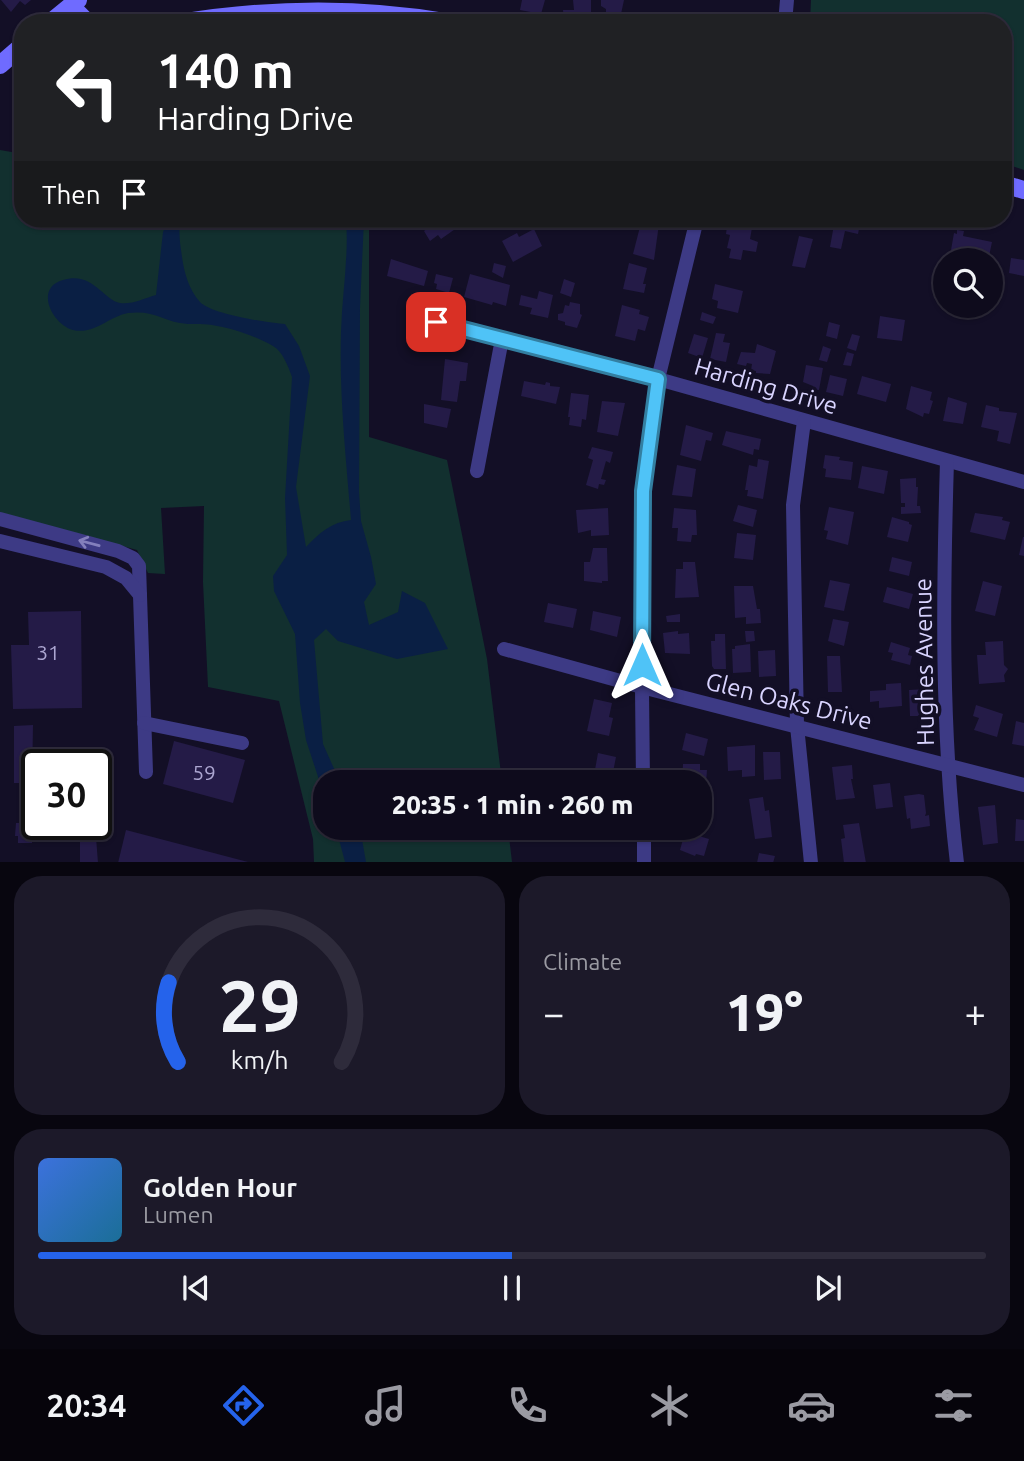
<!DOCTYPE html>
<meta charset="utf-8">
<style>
body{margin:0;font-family:Ubuntu,sans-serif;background:#1c1929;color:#f1f3f6;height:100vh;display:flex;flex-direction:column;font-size:26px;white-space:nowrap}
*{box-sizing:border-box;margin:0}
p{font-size:23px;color:#9b9ba3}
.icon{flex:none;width:38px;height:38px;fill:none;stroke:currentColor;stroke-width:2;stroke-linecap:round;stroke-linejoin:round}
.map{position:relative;height:862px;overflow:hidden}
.panel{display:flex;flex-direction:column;gap:14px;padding:14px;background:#08060f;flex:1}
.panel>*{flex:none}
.banner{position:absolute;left:14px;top:14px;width:998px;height:214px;border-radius:28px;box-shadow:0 2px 5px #0004,0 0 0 2px #2e2b3b;background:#202124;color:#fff;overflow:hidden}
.tools{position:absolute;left:933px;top:248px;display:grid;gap:14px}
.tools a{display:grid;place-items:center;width:70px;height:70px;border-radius:50%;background:#0e0b1c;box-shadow:0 2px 5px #0004,0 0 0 2px #2e2b3b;font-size:35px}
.speed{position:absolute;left:21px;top:749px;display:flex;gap:14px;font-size:35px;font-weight:700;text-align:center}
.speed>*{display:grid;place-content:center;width:91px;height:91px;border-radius:50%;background:#0e0b1c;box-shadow:0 2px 5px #0004,0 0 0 2px #2e2b3b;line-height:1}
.speed .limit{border:4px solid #111;border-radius:10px;background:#fff;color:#111}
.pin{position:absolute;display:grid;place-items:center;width:60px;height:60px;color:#fff;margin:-30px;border-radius:14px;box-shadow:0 4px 10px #0006}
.me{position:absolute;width:77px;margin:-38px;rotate:0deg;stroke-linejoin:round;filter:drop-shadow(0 0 5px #0008)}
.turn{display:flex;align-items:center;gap:24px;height:147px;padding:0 28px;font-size:32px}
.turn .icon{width:91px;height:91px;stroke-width:2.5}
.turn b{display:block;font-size:49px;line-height:60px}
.then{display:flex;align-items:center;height:66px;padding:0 28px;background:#0003;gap:14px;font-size:26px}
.big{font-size:52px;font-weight:800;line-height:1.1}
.panel .card{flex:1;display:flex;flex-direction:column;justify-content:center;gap:10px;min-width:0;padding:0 24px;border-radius:28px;background:#1c1929}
.panel .dial{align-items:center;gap:0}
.dial svg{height:182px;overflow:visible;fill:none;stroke:#2e2b3b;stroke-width:7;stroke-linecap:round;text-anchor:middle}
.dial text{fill:#f1f3f6;stroke:none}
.song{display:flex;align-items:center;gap:21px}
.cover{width:84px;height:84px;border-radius:10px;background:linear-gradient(135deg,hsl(220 70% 55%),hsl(200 70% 35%))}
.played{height:7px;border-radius:4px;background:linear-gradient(90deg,#2563eb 50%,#2e2b3b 50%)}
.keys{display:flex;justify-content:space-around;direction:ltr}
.heat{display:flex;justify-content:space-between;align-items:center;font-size:38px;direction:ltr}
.panel .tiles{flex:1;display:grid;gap:14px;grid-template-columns:1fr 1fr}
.card:last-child{grid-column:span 2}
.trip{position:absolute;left:313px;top:770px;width:399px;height:70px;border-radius:28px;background:#0e0b1c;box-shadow:0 2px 5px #0004,0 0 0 2px #2e2b3b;font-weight:800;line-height:70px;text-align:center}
.dock{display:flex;height:112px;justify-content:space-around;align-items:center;background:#06040b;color:#9b9ba3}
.dock .icon{width:49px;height:49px}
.dock .on{color:#2563eb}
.dock b{font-size:32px;color:#f1f3f6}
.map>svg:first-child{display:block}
.green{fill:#12302f}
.water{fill:#0a1f44}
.building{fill:#241b47}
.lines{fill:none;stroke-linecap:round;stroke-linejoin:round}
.street{stroke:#3d3a85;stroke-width:14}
.secondary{stroke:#6f6bff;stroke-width:18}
.oneway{stroke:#837fbc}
.route-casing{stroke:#337fa1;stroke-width:18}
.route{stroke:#4fc3f7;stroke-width:12}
.labels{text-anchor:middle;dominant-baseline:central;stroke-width:7;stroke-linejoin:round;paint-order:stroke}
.number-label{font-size:21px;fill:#aca6d1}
.street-label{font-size:24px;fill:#d9d4ff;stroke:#130f26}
</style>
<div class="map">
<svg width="1024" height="863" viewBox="0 0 1024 863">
<rect width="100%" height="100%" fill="#130f26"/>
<g class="green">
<path d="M811,0H1024V170L1003,163V23H810Z"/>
<path d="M0,150L23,154V219H369V437L447,460L487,659L502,782H326V828H508L512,862H314L313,839L279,701L208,687L203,582L204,506L161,508L165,574L148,573L137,550L0,513Z"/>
</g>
<g class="water">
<path d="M169,219H181C178,232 180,243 182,257C184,272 189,290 200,302C211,314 268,323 285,324L299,346L310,376L296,487L306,547C319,533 332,522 351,520C346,458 339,394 341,332C342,294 349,257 346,219H364L360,308L359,492L361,521L371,557L376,584L364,602L369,625L398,612L402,591L425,603L448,649L397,659L338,641L326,629L314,640L323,744L340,782H326L325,798L306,740L300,703L295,634L274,591L273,576L287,555L285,498L292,377C288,366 283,352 273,346C256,336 231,328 212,325C202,323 190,325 180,323C160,319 153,310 128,313C110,316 94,335 73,330C52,324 34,288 63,280C93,271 103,300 120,303C131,305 145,298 156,295L163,232Z"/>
<path d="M336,828H360L366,862H345Z"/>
</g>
<g class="building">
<path d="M1,0H31L25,5L20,1L11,12Z"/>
<path d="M522,0H545L541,14L520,10Z"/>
<path d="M573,0H591V23H564L563,10H574Z"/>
<path d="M601,0H624L621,14L606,13V9L601,6Z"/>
<path d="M637,14L654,15V23H637Z"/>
<rect x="728" y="17" width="20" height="6"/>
<path d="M430,219H452L458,227L441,239L438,235L430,241L424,231L430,226L427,221Z"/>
<path d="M642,219L659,224L654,260L633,254Z"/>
<path d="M795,219H821L818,229L794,223Z"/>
<path d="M835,219H861L858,234L845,231L841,249L830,247Z"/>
<path d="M739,220L753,222L750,239L758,242L756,252L743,250L741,260L729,258L731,249L727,248L730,235L726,234L727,226L738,225Z"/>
<path d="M534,229L542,246L513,262L502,241L517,233L519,237Z"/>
<path d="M957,230L964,231L963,236L992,242L988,261H960L962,252L951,250L954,233L957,234Z"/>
<path d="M799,236L813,239L805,268L792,266Z"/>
<path d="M1011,258L1024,260V276L1009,273Z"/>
<path d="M391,259L428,271L424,286L387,276Z"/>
<path d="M494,263L506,266L503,278L492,272Z"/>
<path d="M629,263L647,268L643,284H646L644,293L623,289Z"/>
<path d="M436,274L453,278L449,293L436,289L437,284L434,283Z"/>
<path d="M470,274L510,285L506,306L493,302L492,305L464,297Z"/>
<path d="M564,279L575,283L571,297L560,293Z"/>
<path d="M715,284L743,291L738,313L717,308L718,301L712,299Z"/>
<path d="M539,291L553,295L548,318L530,314L532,308L519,305L521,295L537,299Z"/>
<path d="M570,302L580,304V314L582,315L577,328L565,325V322L558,320V314L563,313L565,305L569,306Z"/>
<path d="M622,305L640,310L639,314L649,317L645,331L638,329L635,341L615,336Z"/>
<path d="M702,312L716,317L713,324L700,320Z"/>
<path d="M880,316L905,320L902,341L877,338Z"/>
<path d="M829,322L840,325L837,339L826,336Z"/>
<path d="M716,333L725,334L723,342L730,343L726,362L710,359Z"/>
<path d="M694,334L708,338L702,358L688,353Z"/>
<path d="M852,334L860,336L856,351L847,348Z"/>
<path d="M757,344L776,351L770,374L756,373V371L751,370L752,364L747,363L746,366L737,364L741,352L755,353Z"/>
<path d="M823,346L831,349L827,362L819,360Z"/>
<path d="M847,352L854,354L851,366L843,365Z"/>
<path d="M445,359L468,363L466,381H460L457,402L441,400Z"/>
<path d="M806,365L823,368L819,390L812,389L813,386L803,382Z"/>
<path d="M830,375L847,379L843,396L826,392Z"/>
<path d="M862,376L891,384L886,402L857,394Z"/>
<path d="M524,381L545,385L546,382L550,383V386L560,387L556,404L521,396Z"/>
<path d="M911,386L932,392L930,400L933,401L929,414L924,413L923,417L906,409Z"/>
<path d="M571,393L589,395L586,420L582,419L581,427L569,425L570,417H568Z"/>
<path d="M948,397L967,403L963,424L943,421Z"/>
<path d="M602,401L625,403L618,436L597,432Z"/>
<path d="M424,404L451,409L447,428L424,423Z"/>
<path d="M986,405L999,408V411L1017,413L1010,444L997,441L999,431L981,427Z"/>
<path d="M686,425L713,433L711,441L706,440L701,461L680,455Z"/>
<path d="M726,431L761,439L759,450L754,449L753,455L722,445Z"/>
<path d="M592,447L613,452L610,463L606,461L601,479L606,480L604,485L599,484L598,489L586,485L593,460L588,458Z"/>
<path d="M825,455L840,457L839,460L853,462L851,480L825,477L826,469L823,468Z"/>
<path d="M758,459L769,461L763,499L747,496L748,490H745L749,465L757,467Z"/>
<path d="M677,465L696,469L692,497L672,495Z"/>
<path d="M862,466L888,471L884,494L858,488Z"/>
<path d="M916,478V487H918L917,506H920L921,513L901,514V507H905V503H901L900,479Z"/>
<path d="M738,505L757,510L753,527L733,521Z"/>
<path d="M829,507L854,512L848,545L826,539L828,531L824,530Z"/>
<path d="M608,508L609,535L591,536V530L578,533L576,510Z"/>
<path d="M674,508L696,510L697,535H692L691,542L677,541L678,528H672Z"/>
<path d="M975,513L1003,517L1002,520L1010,522L1005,540L970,532Z"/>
<path d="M892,517L909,522V524L912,525L908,542L887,537Z"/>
<path d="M737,533L756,535L753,560L734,558Z"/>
<path d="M1023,537H1024V556L1019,555Z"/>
<path d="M593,548H607L608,581H602V583L584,581V562H590Z"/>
<path d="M892,557L912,562L909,576L889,571Z"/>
<path d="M683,562H695L699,597L675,598L676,569H683Z"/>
<path d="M830,580L850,584L844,611L824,607Z"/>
<path d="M983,581L1002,586L995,616L975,611Z"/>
<path d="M734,586H753L757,609H760L761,623L746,624V617L735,618Z"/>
<path d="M887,587L913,594L909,609L883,602Z"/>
<path d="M548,603L577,609L573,628L544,622Z"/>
<path d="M81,611L82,708L13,709L11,645H29L28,612Z"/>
<path d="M593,611L621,617L617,637L590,630Z"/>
<path d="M680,614V622H667L666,616Z"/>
<path d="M833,619L849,622L844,646L828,641Z"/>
<path d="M678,631V634L689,633L690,654L665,653L663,633Z"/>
<path d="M745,631H754L755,641L746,642Z"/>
<path d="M715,634H725L726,669H714L712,666L711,641H715Z"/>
<path d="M1003,641L1004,665L1008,669L1004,675L1005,682L979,684L977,655H986L985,642Z"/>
<path d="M891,642L910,648L908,655L912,656L910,665L891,660L893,653L888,652Z"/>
<path d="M750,644L751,672L733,673L732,649H735V646Z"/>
<path d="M775,650L776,676L759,677L758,651Z"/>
<path d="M827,656H840L842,692H828Z"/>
<path d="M901,683L902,706L879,708V701L870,702V691L886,690V684Z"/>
<path d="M927,689L928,716H910L909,690Z"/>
<path d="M594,699L612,703L609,717L613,718L609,736L587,731Z"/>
<path d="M976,705L1003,714L997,737L974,730L979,718L973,716Z"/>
<path d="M1016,721L1024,723V746L1012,744Z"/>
<path d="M33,725L32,783H37V818H19V783H14V726Z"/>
<path d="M686,733L708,739L704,756L682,750Z"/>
<path d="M174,741L245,760L233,803L163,784Z"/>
<path d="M755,745V776L742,777V770L728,771L727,747Z"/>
<rect x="63" y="748" width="30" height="17"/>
<path d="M763,752H780L781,779L764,780Z"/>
<path d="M598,753L616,757L612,777L615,778L614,782L593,781Z"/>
<path d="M683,764H700V770H707L705,796H700V782H682Z"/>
<path d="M852,765L853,779H851L855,798L836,800L832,767Z"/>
<path d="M890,783L893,807L876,809L873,785Z"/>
<path d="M919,794L924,795L926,813L925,816L929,815L930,826L911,829L910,818L907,819L904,796Z"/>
<path d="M763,797L765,811L769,810L772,837L755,839L749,799Z"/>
<path d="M995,805L998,843L983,845L978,807Z"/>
<path d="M700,811L709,813L704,828L700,827Z"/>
<path d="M1016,819L1024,820V841H1015Z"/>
<path d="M30,820H37V825H50V835H32V843H18V836H15L16,823H30Z"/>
<path d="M859,823L866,863H844L841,839L845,838L843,825Z"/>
<path d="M80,824H95L98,863H80Z"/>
<path d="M126,830L248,862V863H118Z"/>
<path d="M685,832L709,839L704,856L696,854L695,856L680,850Z"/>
<path d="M759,853L775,856L773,863H757Z"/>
</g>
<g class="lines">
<g class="street">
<path d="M785,23L787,0"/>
<path d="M414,316L658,379L1024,482"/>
<path d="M804,421L793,505L797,726L811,863"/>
<path d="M947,461C943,595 941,729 957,863"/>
<path d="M477,471L502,339"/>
<path d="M0,519L118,551L133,558L139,566L146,772"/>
<path d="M0,541L106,567L126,578L140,595"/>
<path d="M504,649L642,687L1024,785"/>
<path d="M144,723L242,743"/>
<path d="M643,782L641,597L643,491L658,379L697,219"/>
<path d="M644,828V863"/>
</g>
<g class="secondary">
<path d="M71,6L88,23"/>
<path d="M50,23L78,0"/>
<path d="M180,23C271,8 361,7 452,23"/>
<path d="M0,65L23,45"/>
<path d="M1003,184L1024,190"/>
</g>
</g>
<defs><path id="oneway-shaft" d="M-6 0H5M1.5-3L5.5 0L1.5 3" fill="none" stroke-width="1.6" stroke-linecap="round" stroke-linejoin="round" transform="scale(1.75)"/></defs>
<use class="oneway" href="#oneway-shaft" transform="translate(89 543) rotate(-165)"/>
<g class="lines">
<defs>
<path id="route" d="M436,322L658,379L643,491L642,665"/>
</defs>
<use href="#route" class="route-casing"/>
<use href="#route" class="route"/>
</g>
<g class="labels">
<g class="number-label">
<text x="48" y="652">31</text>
<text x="204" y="772">59</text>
</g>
<g class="street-label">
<text transform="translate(766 386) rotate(16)">Harding Drive</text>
<text transform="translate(924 662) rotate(-91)">Hughes Avenue</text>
<text transform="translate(789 701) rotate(14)">Glen Oaks Drive</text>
</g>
</g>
</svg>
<div class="tools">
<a><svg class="icon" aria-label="search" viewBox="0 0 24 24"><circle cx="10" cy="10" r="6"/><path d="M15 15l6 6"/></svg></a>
</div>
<div class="speed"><div class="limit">30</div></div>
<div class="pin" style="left:436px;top:322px;background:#d93025"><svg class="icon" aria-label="arrive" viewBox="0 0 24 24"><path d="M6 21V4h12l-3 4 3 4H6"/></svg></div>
<svg class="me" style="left:642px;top:665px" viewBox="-20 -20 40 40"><path d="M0-17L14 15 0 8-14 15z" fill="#4fc3f7" stroke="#fff" stroke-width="4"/></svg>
<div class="trip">20:35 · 1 min · 260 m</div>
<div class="banner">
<div class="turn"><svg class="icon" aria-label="left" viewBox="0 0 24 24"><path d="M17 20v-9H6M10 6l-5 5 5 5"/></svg><div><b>140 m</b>Harding Drive</div></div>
<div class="then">Then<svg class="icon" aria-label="arrive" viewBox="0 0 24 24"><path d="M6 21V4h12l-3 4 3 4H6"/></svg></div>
</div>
</div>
<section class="panel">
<div class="tiles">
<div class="card dial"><svg viewBox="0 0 100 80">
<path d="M14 69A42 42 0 1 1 86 69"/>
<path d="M14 69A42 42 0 0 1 10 34" stroke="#2563eb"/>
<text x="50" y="56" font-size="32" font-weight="700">29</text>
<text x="50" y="72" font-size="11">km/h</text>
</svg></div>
<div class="card"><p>Climate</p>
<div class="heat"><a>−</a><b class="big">19°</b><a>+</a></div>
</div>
<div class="card">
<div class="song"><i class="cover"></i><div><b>Golden Hour</b><p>Lumen</p></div></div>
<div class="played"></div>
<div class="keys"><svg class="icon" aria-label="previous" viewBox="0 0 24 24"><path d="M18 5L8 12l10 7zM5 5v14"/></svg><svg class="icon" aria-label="pause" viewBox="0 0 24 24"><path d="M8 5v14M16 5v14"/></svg><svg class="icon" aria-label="next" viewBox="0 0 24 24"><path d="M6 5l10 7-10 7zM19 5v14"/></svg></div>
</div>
</div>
</section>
<nav class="dock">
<b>20:34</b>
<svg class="icon on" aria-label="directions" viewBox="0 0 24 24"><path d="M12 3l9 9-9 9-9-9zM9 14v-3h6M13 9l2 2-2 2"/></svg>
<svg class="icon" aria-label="music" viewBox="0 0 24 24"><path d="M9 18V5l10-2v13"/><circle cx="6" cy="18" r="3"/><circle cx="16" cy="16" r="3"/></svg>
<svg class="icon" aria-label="phone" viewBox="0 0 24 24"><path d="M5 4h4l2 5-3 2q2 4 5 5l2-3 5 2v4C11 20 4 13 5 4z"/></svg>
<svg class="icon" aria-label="climate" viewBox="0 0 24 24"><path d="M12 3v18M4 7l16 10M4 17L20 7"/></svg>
<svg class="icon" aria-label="car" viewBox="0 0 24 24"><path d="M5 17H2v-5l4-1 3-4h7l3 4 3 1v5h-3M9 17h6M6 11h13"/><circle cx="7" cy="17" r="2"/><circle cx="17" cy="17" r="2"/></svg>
<svg class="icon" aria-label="filters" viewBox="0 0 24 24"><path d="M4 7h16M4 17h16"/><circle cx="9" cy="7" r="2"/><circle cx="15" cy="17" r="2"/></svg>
</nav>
